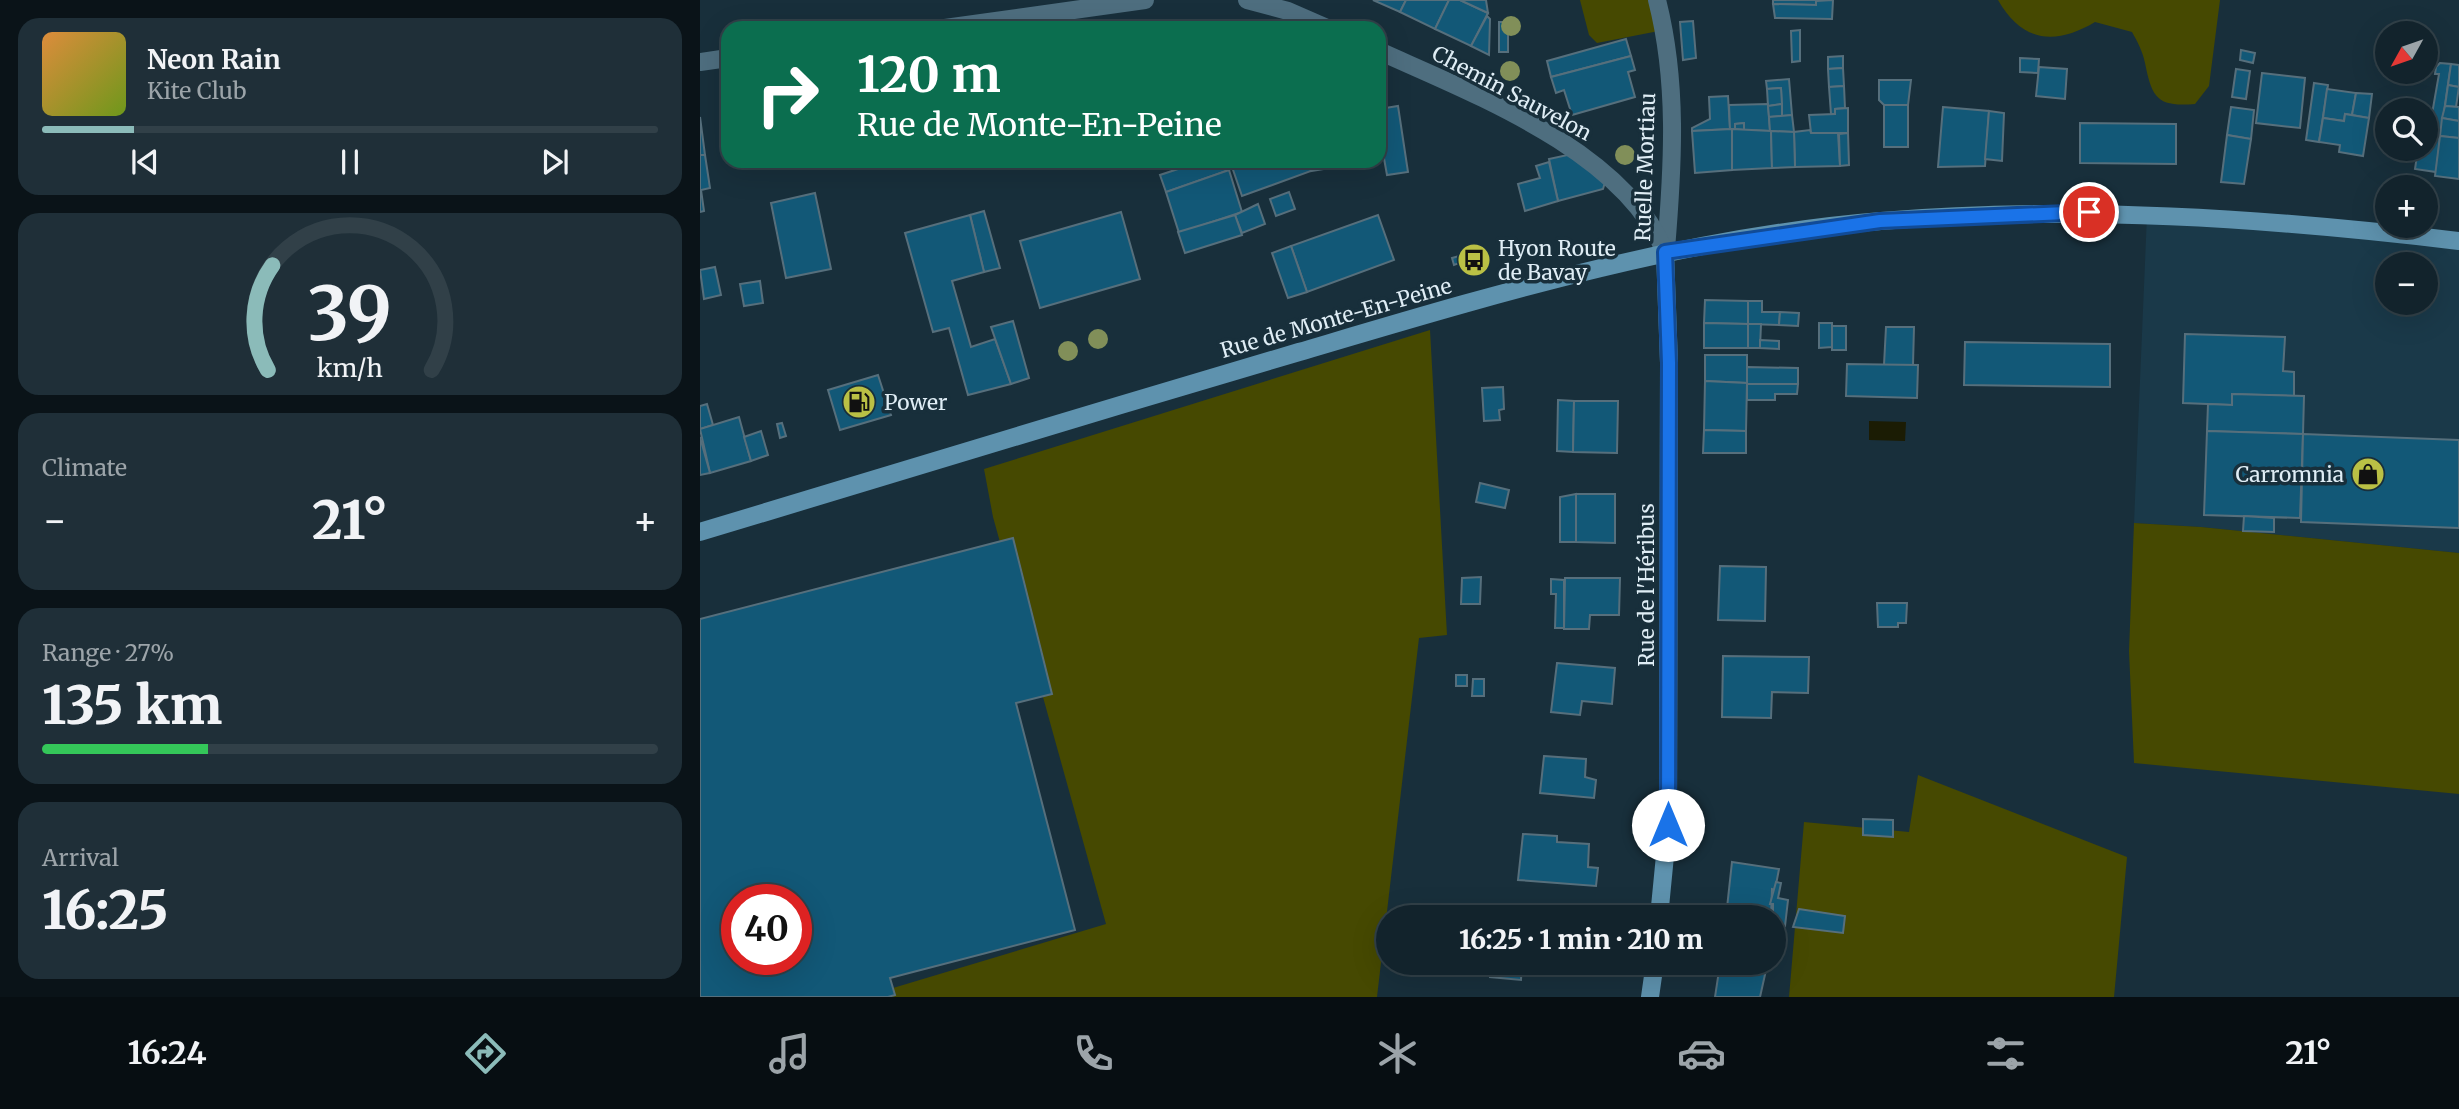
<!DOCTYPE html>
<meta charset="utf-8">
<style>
body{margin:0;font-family:Merriweather,serif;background:#1f2f38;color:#f1f3f6;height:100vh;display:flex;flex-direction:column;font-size:26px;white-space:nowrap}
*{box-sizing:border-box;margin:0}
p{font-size:23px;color:#9ca4a9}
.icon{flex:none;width:38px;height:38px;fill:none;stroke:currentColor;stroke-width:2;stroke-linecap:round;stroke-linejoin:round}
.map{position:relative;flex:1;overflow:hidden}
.drawer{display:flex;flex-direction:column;gap:18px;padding:18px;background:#0a1318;width:700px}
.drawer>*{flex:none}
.guide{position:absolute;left:21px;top:21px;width:665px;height:147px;border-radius:21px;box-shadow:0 7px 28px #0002,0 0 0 2px #314048;background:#0b6e4f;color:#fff;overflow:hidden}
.needle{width:46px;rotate:230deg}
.controls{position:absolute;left:1675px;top:21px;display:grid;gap:14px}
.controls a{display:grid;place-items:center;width:63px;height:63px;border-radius:50%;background:#12232c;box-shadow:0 7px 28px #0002,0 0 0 2px #314048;font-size:35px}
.speed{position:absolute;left:21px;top:884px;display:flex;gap:14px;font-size:35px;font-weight:700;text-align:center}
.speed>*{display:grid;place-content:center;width:91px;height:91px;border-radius:50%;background:#12232c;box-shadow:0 7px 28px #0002,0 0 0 2px #314048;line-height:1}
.speed .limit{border:10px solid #d22;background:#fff;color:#111}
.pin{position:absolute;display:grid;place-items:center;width:60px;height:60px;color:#fff;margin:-30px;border:4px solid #fff;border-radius:50%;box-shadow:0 2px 7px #0007}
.me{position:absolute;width:77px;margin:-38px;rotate:0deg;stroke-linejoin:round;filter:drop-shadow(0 0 5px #0008)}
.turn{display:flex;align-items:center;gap:24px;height:147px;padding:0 21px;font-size:32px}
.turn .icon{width:91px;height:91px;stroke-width:2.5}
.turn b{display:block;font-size:49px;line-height:60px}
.big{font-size:52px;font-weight:800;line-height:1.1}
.drawer .card{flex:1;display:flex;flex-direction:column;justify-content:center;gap:10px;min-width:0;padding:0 24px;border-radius:21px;background:#1f2f38}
.drawer .dial{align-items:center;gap:0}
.dial svg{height:182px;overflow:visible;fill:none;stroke:#314048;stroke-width:7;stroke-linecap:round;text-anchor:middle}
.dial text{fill:#f1f3f6;stroke:none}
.song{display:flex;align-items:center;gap:21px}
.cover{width:84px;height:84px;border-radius:10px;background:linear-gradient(135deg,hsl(30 70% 55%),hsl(80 70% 35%))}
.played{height:7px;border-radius:4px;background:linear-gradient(90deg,#8bbbb9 15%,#314048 15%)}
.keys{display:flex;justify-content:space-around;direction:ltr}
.heat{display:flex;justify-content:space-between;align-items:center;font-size:38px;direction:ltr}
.charge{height:10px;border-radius:5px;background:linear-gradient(90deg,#34c759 27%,#314048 0)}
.trip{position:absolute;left:676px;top:905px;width:410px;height:70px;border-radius:35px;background:#12232c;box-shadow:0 7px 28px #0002,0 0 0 2px #314048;font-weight:800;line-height:70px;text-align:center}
.menu{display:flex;height:112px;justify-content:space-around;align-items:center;background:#070e12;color:#9ca4a9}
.menu .icon{width:49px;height:49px}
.menu .on{color:#8bbbb9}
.menu b{font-size:32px;color:#f1f3f6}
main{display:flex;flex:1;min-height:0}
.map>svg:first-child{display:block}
.built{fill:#1a3949;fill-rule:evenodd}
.green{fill:#464901}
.water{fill:#1b1c04}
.building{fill:#125877;stroke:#566f7c;stroke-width:2;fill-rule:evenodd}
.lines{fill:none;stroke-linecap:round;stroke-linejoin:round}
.street{stroke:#4e6e7f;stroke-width:18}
.secondary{stroke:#5e92ae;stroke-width:18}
.tree{fill:#818f59}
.route-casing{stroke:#114b97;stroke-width:18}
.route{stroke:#1a73e8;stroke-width:12}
.labels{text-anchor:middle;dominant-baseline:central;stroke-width:7;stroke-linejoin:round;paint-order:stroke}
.street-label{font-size:21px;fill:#dfedf5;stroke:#182f3b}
.poi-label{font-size:21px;fill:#dfedf5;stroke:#182f3b;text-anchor:start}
</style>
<main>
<section class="drawer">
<div class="card">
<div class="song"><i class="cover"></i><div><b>Neon Rain</b><p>Kite Club</p></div></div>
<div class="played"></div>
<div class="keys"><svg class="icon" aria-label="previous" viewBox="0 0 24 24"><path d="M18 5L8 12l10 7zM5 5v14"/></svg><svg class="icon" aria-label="pause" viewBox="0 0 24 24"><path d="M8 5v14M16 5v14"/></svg><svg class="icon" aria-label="next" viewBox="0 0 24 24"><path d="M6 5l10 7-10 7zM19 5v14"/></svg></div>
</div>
<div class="card dial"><svg viewBox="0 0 100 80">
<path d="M14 69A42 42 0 1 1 86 69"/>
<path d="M14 69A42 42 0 0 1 16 23" stroke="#8bbbb9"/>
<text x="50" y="56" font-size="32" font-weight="700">39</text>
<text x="50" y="72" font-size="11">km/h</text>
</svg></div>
<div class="card"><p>Climate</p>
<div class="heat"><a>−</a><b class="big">21°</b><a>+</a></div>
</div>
<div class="card"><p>Range · 27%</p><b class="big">135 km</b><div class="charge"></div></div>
<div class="card"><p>Arrival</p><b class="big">16:25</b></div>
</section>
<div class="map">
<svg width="1759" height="997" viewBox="0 0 1759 997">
<rect width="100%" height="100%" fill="#182f3b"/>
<path class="built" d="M1447,215L1759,241V553L1501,527L1434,523ZM1687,264H1726V303H1687Z"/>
<g class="green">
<path d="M880,0H957L964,30L897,43L889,35Z"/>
<path d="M1298,0H1520L1509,86L1495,104C1457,107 1452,98 1445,63C1443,52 1437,41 1432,32L1395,22C1355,46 1322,42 1298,0Z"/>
<path d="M730,330L747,635L719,638L677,997H163L406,924L293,517L284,469Z"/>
<path d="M1434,523L1501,527L1759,553V794L1434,763L1429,651Z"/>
<path d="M1218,775L1427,857L1414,997H1089L1104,822L1209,832Z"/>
</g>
<path class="water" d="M1169,421L1206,422L1205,441L1169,440Z"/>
<g class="building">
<path d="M673,0H706L700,12Z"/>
<path d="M706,0H749L735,29L700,12Z"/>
<path d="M749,0H760L788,13L771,46L735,29Z"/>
<path d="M760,0H786L788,13Z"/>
<path d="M1073,0H1116V5L1073,4Z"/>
<path d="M1133,0L1132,19L1075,18L1073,4L1116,5V1Z"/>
<path d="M787,16L790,19L789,55L771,46Z"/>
<path d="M993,21L996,58L983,60L980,22Z"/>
<rect x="799" y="22" width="9" height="30"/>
<path d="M1100,30V61L1092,62L1091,31Z"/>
<path d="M926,39L931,56L851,77L847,61Z"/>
<path d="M1541,50L1555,53L1553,63L1540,60Z"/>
<path d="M931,56L935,70L928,72L935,97L872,115L864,90L856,93L851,77Z"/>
<path d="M1143,56V68L1128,69V57Z"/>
<path d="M1320,58L1339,59L1338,73L1320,72Z"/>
<path d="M1740,63L1751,64L1740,139L1728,137L1739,74H1735L1736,67Z"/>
<path d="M1751,64L1759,65V87L1748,85Z"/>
<path d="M1339,67L1367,69L1365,99L1336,96Z"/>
<path d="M1143,68L1144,86L1129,87L1128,69Z"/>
<path d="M1536,69L1550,71L1546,99L1532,97Z"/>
<path d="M1562,73L1605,78L1600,128L1556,123Z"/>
<path d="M1089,79L1092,115L1082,116L1081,88L1067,89L1066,81Z"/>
<path d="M1179,80H1211L1208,105H1184L1179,100Z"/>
<path d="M1614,83L1628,85L1619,142L1606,140Z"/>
<path d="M1748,85L1759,87L1756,107L1745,106Z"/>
<path d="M1144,86L1145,108L1135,109V114H1131L1129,87Z"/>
<path d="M1081,88L1082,104L1068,106L1067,89Z"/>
<path d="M1627,89L1656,93L1652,115L1645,114L1644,121L1623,118Z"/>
<path d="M1656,93L1672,94L1669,118L1652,115Z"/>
<path d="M1028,96L1030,129L992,131V128L1010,119L1009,97Z"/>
<path d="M1068,104L1070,131L1044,130V123L1035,124V129H1030L1029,105Z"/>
<path d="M1082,104V116L1069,117L1068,106Z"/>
<rect x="1184" y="105" width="24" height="42"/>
<path d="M698,106L708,172L687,175L682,147L679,148V109Z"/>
<path d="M1745,106L1759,107V121L1742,118Z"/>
<path d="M1243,107L1289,111L1285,166L1238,167Z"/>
<path d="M1531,107L1554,110L1551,139L1527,135Z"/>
<path d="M1148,108V133H1111L1109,115L1135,114V109Z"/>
<path d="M1289,111L1304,113L1302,161L1285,159Z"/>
<path d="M1645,114L1669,118L1663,156L1639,152L1640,145L1619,142L1623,118L1644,121Z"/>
<path d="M1092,115L1094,132L1070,131L1069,117Z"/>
<path d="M0,117L5,155H0Z"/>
<path d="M1742,118L1759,121V138L1740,136Z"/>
<path d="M1044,123V130L1035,129V124Z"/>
<path d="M1380,123L1476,124V164L1380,163Z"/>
<path d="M1032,129V170L995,173L992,131Z"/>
<path d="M1032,129L1071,131L1072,168L1032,170Z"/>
<path d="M1110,130L1111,133H1138L1140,166L1095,167L1094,132Z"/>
<path d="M1071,131L1094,132L1095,167L1072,168Z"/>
<path d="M1148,133L1149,165L1140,166L1139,134Z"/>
<path d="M1527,135L1551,139L1544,184L1521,182Z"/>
<path d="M1726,136L1740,139L1736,172L1715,169L1718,149H1726Z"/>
<path d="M1740,136L1759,138V179L1735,176Z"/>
<path d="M872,154L906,179L903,189L858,201L849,159Z"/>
<path d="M0,155H5L10,188L1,190L4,211L0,212Z"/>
<path d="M502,161H525L529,170L466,192L460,175Z"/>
<path d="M530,161H608L611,171L542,196Z"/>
<path d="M608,161H667V162L611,171Z"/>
<path d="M849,162L858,201L825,211L818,184L840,178L836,166Z"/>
<path d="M529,170L542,212L479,233L466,192Z"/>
<path d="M589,192L595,209L576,216L570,199Z"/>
<path d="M115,193L131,269L86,278L71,203Z"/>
<path d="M558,204L565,224L542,233L535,215Z"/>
<path d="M284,211L300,268L284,272L270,215Z"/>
<path d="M421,212L440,279L340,308L320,241Z"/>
<path d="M270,215L284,272L252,281L271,347L295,339L311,384L268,395L249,328L233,332L205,233Z"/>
<path d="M535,215L542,235L485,253L478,232Z"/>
<path d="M678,215L694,260L607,292L591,246Z"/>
<path d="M591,246L607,292L588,298L572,253Z"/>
<path d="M763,255L765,261L754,265L752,258Z"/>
<path d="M15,267L21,295L4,299L0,270Z"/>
<path d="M60,281L63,303L44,306L40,284Z"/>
<path d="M1005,300L1048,301V324L1004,323Z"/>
<path d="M1048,301H1062V312H1080L1079,325L1048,324Z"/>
<path d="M1080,312L1099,313L1098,326L1079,325Z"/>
<path d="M313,321L329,378L311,384L291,327Z"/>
<path d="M1004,323L1048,324V348H1004Z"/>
<path d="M1119,323H1132V347L1119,348Z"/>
<path d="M1048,324H1061L1060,348H1048Z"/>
<rect x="1132" y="326" width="14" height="24"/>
<path d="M1186,327H1214L1213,365H1184Z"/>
<path d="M1485,334L1585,337L1583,371L1594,372V396L1532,394V405L1483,403Z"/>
<path d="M1060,340L1079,341V349L1060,348Z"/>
<path d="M1265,342L1410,344V387L1264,385Z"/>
<path d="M1005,355H1047V383L1005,381Z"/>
<path d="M1147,364L1218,365L1217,398L1146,396Z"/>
<path d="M1047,367L1098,368V384H1047Z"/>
<path d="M178,375L191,415L140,430L128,390Z"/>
<path d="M1005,381L1047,383L1046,431L1004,430Z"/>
<path d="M1047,384H1098L1097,394H1075V400H1047Z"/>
<path d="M803,387L804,409L799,410L800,420L784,421L782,388Z"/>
<path d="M1532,394L1604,396L1603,434L1507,431L1508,404L1532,405Z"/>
<path d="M858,400L874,401L873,452L857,451Z"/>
<path d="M874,401H918L917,453L873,452Z"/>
<path d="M7,404L13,425L0,429V406Z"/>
<path d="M39,417L51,461L10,473L0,429Z"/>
<path d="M82,423L86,436L80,438L77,424Z"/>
<path d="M1004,430L1046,431V453H1003Z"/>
<path d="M61,431L68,455L51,461L44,437Z"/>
<path d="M1507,431L1603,434L1600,518L1504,515Z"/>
<path d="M1603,434L1759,440V528L1601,522Z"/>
<path d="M0,437L10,473L0,475Z"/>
<path d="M780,483L809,490L805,508L776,502Z"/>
<path d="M876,494V542H860V497Z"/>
<path d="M876,494H915V543L876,542Z"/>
<path d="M1544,516L1574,518V532L1543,531Z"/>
<path d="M313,538L352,694L316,703L375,930L190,978L195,995L188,997H0V619ZM37,900H96V959H37Z"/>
<path d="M1020,566L1066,567L1065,621L1018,620Z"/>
<path d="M781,577L780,604H761L762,578Z"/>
<path d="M865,578H920L919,615H890L889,629H864Z"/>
<path d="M851,579L864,580V628H855L856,594H851Z"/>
<path d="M1177,603H1207L1206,623H1198V627H1178Z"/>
<path d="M1023,656L1109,657L1108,693L1072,692L1071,718L1022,717Z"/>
<path d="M857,663L915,668L912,704L882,701L880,715L851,712Z"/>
<rect x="756" y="675" width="11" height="11"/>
<path d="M773,679H784V696H772Z"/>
<path d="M844,756L886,759L885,777L896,780L894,798L840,793Z"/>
<path d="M1163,819L1193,820V837L1163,835Z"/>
<path d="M823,834L857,836V842L889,844L888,867L898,868L896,886L818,880Z"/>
<path d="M1032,862L1079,869L1075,890L1072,889L1071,917H1026Z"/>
<path d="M1076,882L1081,883L1078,898L1088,900L1085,926L1073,924V904H1070Z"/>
<path d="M1099,909L1145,916L1143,933L1093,927Z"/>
<path d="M791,962H822L821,980L790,977Z"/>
<path d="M1020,964L1066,970L1060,997H1015Z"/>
</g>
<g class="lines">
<g class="street">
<path d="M547,0L588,11L627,28"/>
<path d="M957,0C978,82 973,165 966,249"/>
<path d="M245,28L445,0"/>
<path d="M679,51C774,94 924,151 965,252"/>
<path d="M0,62L28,58"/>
</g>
<g class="secondary">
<path d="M0,532C199,471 399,411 599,352C789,296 981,237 1181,221C1374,205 1567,218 1759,241"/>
<path d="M959,917L968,825L969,363L965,252"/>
<path d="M950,997L955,962"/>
</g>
</g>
<g class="tree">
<circle cx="811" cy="26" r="10"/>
<circle cx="810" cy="71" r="10"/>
<circle cx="925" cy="155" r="10"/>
<circle cx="398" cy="339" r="10"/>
<circle cx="368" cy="351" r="10"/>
</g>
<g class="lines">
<defs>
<path id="route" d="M968,825L969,363L965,252L1180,221L1389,212"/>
</defs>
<use href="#route" class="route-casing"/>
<use href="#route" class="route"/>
</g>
<defs>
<symbol id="bus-disc" viewBox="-11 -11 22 22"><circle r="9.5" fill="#bac045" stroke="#182f3b"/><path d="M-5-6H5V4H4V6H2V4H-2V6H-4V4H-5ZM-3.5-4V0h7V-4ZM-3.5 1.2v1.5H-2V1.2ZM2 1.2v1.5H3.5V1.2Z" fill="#111"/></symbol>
<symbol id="fuel-disc" viewBox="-11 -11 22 22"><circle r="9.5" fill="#bac045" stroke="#182f3b"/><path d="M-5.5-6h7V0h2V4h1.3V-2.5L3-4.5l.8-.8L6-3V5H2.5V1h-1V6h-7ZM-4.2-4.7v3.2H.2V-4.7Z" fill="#111"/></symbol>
<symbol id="shop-disc" viewBox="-11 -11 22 22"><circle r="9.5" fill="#bac045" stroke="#182f3b"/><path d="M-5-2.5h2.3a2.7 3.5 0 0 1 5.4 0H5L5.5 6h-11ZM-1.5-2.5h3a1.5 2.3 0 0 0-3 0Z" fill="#111"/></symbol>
</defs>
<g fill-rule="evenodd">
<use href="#bus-disc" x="755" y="241" width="38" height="38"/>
<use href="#fuel-disc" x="140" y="383" width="38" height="38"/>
<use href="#shop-disc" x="1649" y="455" width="38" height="38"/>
</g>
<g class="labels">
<g class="street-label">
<text transform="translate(812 93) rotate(28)">Chemin Sauvelon</text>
<text transform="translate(945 167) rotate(-88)">Ruelle Mortiau</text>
<text transform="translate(636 318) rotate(-16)">Rue de Monte-En-Peine</text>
<text transform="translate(946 585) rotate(-90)">Rue de l'Héribus</text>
</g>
<g class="poi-label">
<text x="798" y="248">Hyon Route<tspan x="798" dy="24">de Bavay</tspan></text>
<text x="184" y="402">Power</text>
<text x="1644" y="474" text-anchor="end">Carromnia</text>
</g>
</g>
</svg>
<div class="controls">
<a><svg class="needle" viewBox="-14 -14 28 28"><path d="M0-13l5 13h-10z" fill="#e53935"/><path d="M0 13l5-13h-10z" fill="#9ca4a9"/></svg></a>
<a><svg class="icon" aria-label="search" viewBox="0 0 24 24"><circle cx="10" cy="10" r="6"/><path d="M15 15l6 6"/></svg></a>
<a>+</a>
<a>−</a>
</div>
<div class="speed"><div class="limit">40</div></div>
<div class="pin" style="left:1389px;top:212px;background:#d93025"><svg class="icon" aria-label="arrive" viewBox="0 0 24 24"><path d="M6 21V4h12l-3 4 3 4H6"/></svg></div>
<svg class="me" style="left:968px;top:825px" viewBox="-20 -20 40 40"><circle r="19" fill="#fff"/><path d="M0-13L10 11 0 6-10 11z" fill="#1a73e8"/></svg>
<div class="trip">16:25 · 1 min · 210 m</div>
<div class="guide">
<div class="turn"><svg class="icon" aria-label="right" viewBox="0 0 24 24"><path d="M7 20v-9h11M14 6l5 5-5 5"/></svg><div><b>120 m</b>Rue de Monte-En-Peine</div></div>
</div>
</div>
</main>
<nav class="menu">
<b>16:24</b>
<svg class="icon on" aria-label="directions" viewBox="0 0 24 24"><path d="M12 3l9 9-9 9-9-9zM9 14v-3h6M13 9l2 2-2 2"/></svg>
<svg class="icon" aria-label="music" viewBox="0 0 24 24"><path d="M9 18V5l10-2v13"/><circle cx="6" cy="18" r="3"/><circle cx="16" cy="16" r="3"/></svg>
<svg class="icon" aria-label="phone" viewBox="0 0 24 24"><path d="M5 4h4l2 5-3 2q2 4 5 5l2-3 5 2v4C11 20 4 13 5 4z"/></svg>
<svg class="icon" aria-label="climate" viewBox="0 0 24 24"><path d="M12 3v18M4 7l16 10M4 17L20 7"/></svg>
<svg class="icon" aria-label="car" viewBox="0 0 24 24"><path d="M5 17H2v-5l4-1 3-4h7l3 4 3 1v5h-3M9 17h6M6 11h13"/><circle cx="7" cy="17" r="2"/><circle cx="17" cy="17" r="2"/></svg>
<svg class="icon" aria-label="filters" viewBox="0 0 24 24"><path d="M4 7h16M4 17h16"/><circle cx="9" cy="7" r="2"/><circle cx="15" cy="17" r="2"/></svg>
<b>21°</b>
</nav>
